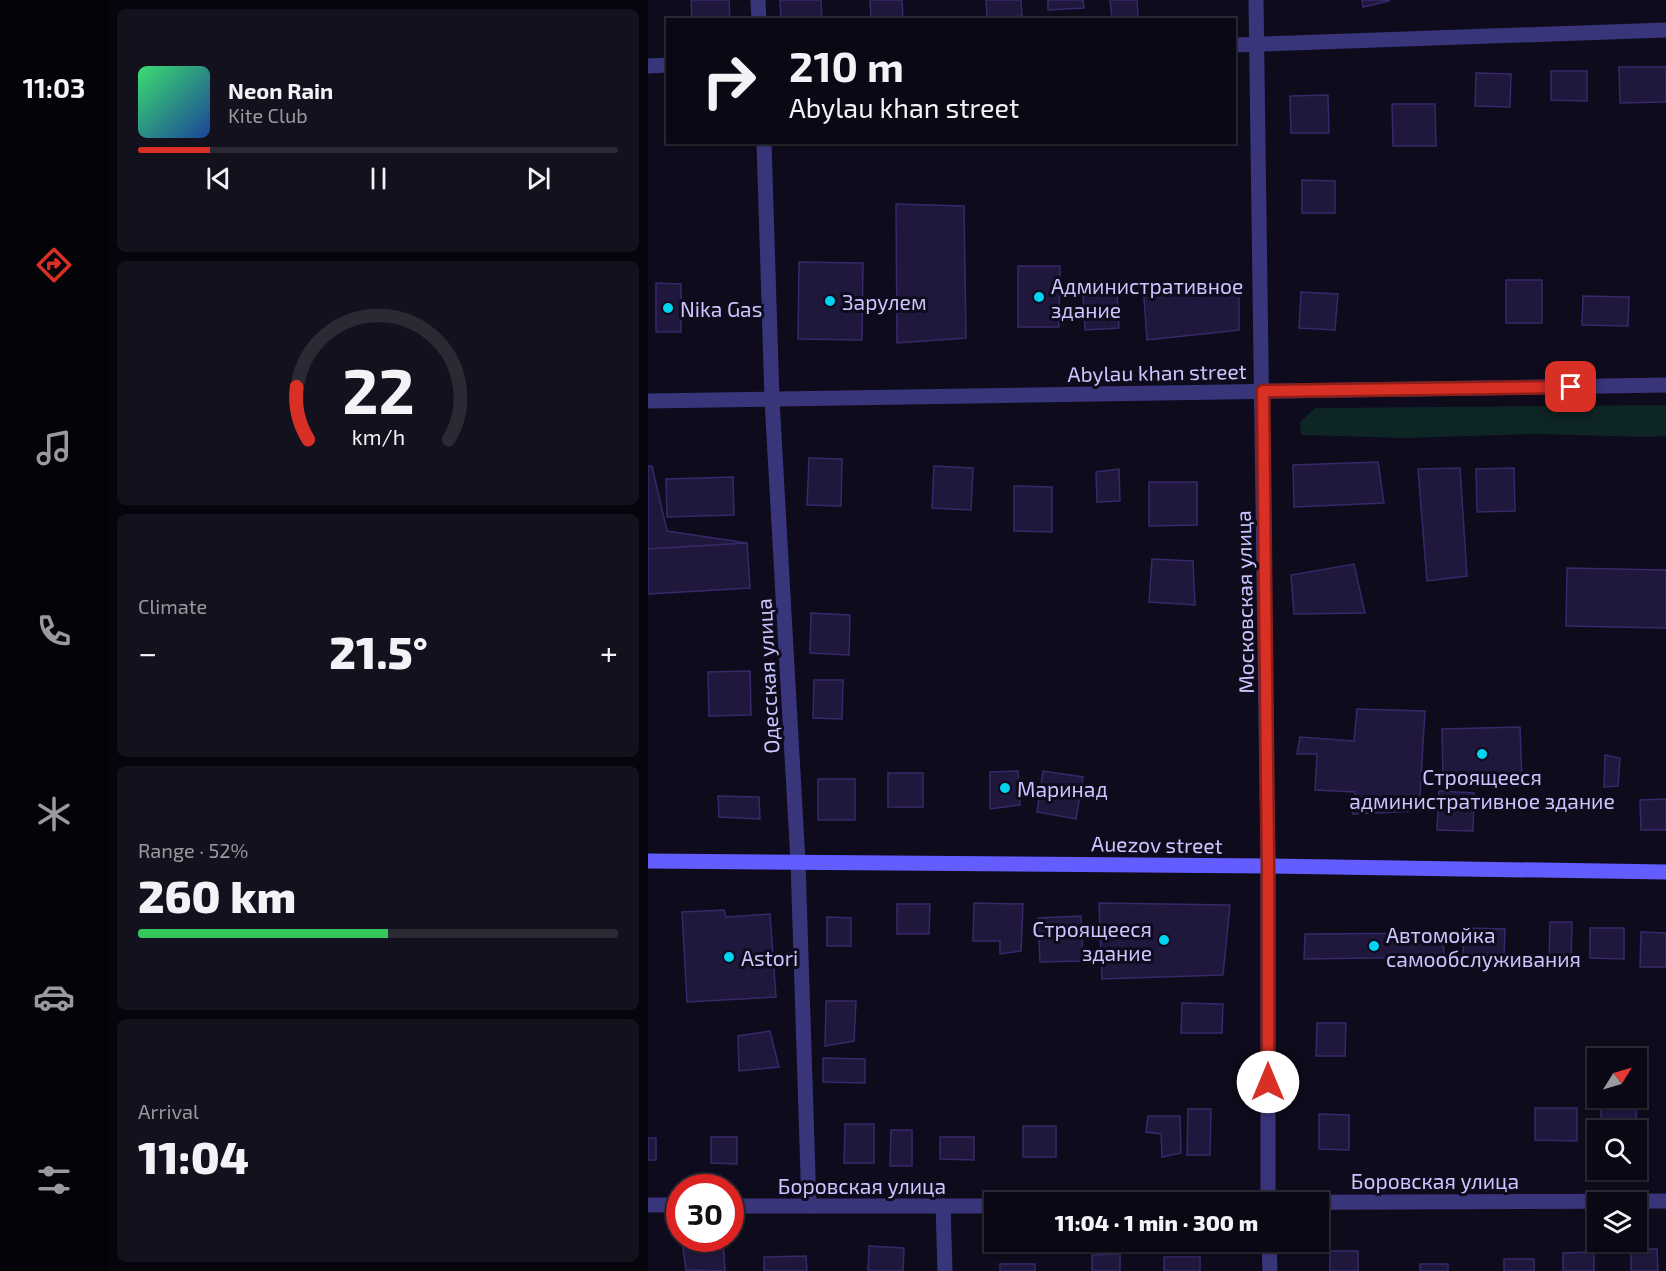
<!DOCTYPE html>
<meta charset="utf-8">
<style>
body{margin:0;font-family:"Exo 2",sans-serif;background:#13111e;color:#f1f3f6;height:100vh;display:flex;flex-direction:column;font-size:22px;white-space:nowrap}
*{box-sizing:border-box;margin:0}
p{font-size:20px;color:#999aa0}
.icon{flex:none;width:33px;height:33px;fill:none;stroke:currentColor;stroke-width:2;stroke-linecap:round;stroke-linejoin:round}
.map{position:relative;flex:1;overflow:hidden}
.panel{display:flex;flex-direction:column;gap:9px;padding:9px;background:#06040c;width:540px}
.panel>*{flex:none}
.banner{position:absolute;left:18px;top:18px;width:570px;height:126px;border-radius:0px;box-shadow:0 2px 4px #0004,0 0 0 2px #2a2934;background:#0a0815;color:#f1f3f6;overflow:hidden}
.needle{width:39px;rotate:53deg}
.tools{position:absolute;left:939px;top:1048px;display:grid;gap:12px}
.tools a{display:grid;place-items:center;width:60px;height:60px;border-radius:0px;background:#0a0815;box-shadow:0 2px 4px #0004,0 0 0 2px #2a2934;font-size:30px}
.speed{position:absolute;left:18px;top:1174px;display:flex;gap:12px;font-size:30px;font-weight:700;text-align:center}
.speed>*{display:grid;place-content:center;width:78px;height:78px;border-radius:50%;background:#0a0815;box-shadow:0 2px 4px #0004,0 0 0 2px #2a2934;line-height:1}
.speed .limit{border:9px solid #d22;background:#fff;color:#111}
.pin{position:absolute;display:grid;place-items:center;width:51px;height:51px;color:#fff;margin:-26px;border-radius:12px;box-shadow:0 3px 9px #0006}
.me{position:absolute;width:66px;margin:-33px;rotate:0deg;stroke-linejoin:round;filter:drop-shadow(0 0 4px #0008)}
.turn{display:flex;align-items:center;gap:21px;height:126px;padding:0 24px;font-size:27px}
.turn .icon{width:78px;height:78px;stroke-width:2.5}
.turn b{display:block;font-size:42px;line-height:51px}
.big{font-size:45px;font-weight:800;line-height:1.1}
.panel .card{flex:1;display:flex;flex-direction:column;justify-content:center;gap:9px;min-width:0;padding:0 21px;border-radius:9px;background:#13111e}
.panel .dial{align-items:center;gap:0}
.dial svg{height:156px;overflow:visible;fill:none;stroke:#2a2934;stroke-width:7;stroke-linecap:round;text-anchor:middle}
.dial text{fill:#f1f3f6;stroke:none}
.song{display:flex;align-items:center;gap:18px}
.cover{width:72px;height:72px;border-radius:9px;background:linear-gradient(135deg,hsl(140 70% 55%),hsl(220 70% 35%))}
.played{height:6px;border-radius:3px;background:linear-gradient(90deg,#d93025 15%,#2a2934 15%)}
.keys{display:flex;justify-content:space-around;direction:ltr}
.heat{display:flex;justify-content:space-between;align-items:center;font-size:33px;direction:ltr}
.charge{height:9px;border-radius:4px;background:linear-gradient(90deg,#34c759 52%,#2a2934 0)}
.trip{position:absolute;left:336px;top:1192px;width:345px;height:60px;border-radius:0px;background:#0a0815;box-shadow:0 2px 4px #0004,0 0 0 2px #2a2934;font-weight:800;line-height:60px;text-align:center}
main{display:flex;flex:1;min-height:0}
.menu{display:flex;flex-direction:column;width:108px;justify-content:space-around;align-items:center;background:#040308;color:#999aa0}
.menu .icon{width:42px;height:42px}
.menu .active{color:#d93025}
.menu b{font-size:27px;color:#f1f3f6}
.map>svg:first-child{display:block}
.green{fill:#0e2525}
.building{fill:#1f173c;stroke:#372969;stroke-width:1.5}
.lines{fill:none;stroke-linecap:round;stroke-linejoin:round}
.minor{stroke:#39357b;stroke-width:15}
.tertiary{stroke:#39357b;stroke-width:15}
.secondary{stroke:#635cff;stroke-width:15}
.route-casing{stroke:#8d1f18;stroke-width:15}
.route{stroke:#d93025;stroke-width:10}
.poi-dot{fill:#00d4f0;stroke:#0e0b1c;stroke-width:2}
.labels{text-anchor:middle;dominant-baseline:central;stroke-width:6;stroke-linejoin:round;paint-order:stroke}
.poi-label{font-size:21px;fill:#cdc5ff;stroke:#0e0b1c;text-anchor:start}
.street-label{font-size:21px;fill:#cdc5ff;stroke:#0e0b1c}
</style>
<main>
<nav class="menu">
<b>11:03</b>
<svg class="icon active" aria-label="directions" viewBox="0 0 24 24"><path d="M12 3l9 9-9 9-9-9zM9 14v-3h6M13 9l2 2-2 2"/></svg>
<svg class="icon" aria-label="music" viewBox="0 0 24 24"><path d="M9 18V5l10-2v13"/><circle cx="6" cy="18" r="3"/><circle cx="16" cy="16" r="3"/></svg>
<svg class="icon" aria-label="phone" viewBox="0 0 24 24"><path d="M5 4h4l2 5-3 2q2 4 5 5l2-3 5 2v4C11 20 4 13 5 4z"/></svg>
<svg class="icon" aria-label="climate" viewBox="0 0 24 24"><path d="M12 3v18M4 7l16 10M4 17L20 7"/></svg>
<svg class="icon" aria-label="car" viewBox="0 0 24 24"><path d="M5 17H2v-5l4-1 3-4h7l3 4 3 1v5h-3M9 17h6M6 11h13"/><circle cx="7" cy="17" r="2"/><circle cx="17" cy="17" r="2"/></svg>
<svg class="icon" aria-label="filters" viewBox="0 0 24 24"><path d="M4 7h16M4 17h16"/><circle cx="9" cy="7" r="2"/><circle cx="15" cy="17" r="2"/></svg>
</nav>
<section class="panel">
<div class="card">
<div class="song"><i class="cover"></i><div><b>Neon Rain</b><p>Kite Club</p></div></div>
<div class="played"></div>
<div class="keys"><svg class="icon" aria-label="previous" viewBox="0 0 24 24"><path d="M18 5L8 12l10 7zM5 5v14"/></svg><svg class="icon" aria-label="pause" viewBox="0 0 24 24"><path d="M8 5v14M16 5v14"/></svg><svg class="icon" aria-label="next" viewBox="0 0 24 24"><path d="M6 5l10 7-10 7zM19 5v14"/></svg></div>
</div>
<div class="card dial"><svg viewBox="0 0 100 80">
<path d="M14 69A42 42 0 1 1 86 69"/>
<path d="M14 69A42 42 0 0 1 8 42" stroke="#d93025"/>
<text x="50" y="56" font-size="32" font-weight="700">22</text>
<text x="50" y="72" font-size="11">km/h</text>
</svg></div>
<div class="card"><p>Climate</p>
<div class="heat"><a>−</a><b class="big">21.5°</b><a>+</a></div>
</div>
<div class="card"><p>Range · 52%</p><b class="big">260 km</b><div class="charge"></div></div>
<div class="card"><p>Arrival</p><b class="big">11:04</b></div>
</section>
<div class="map">
<svg width="1018" height="1271" viewBox="0 0 1018 1271">
<rect width="100%" height="100%" fill="#0e0b1c"/>
<path class="green" d="M1018,405V436L1002,437L888,434L756,438L653,435L652,422L667,408Z"/>
<g class="building">
<path d="M43,0H81L82,20H44Z"/>
<path d="M132,0H173L174,20H133Z"/>
<path d="M222,0H254L255,20H223Z"/>
<path d="M338,0H373L374,16L339,18Z"/>
<path d="M400,0H435L436,8L400,10Z"/>
<path d="M462,0H489L490,16L464,18Z"/>
<path d="M714,0H741V1L715,7Z"/>
<path d="M971,67H1018V102L972,103Z"/>
<path d="M903,71H939V101L903,100Z"/>
<path d="M828,73L863,74L862,107L827,106Z"/>
<path d="M680,95L681,133H643L642,96Z"/>
<path d="M744,104H787L788,146H745Z"/>
<path d="M654,180L687,181V213H654Z"/>
<path d="M248,204L316,206L318,338L249,343Z"/>
<path d="M151,262L215,263L214,340L150,339Z"/>
<path d="M370,266H412L411,327H370Z"/>
<rect x="858" y="280" width="36" height="43"/>
<path d="M591,281V330L499,340L495,285Z"/>
<path d="M8,283L33,284V332H8Z"/>
<path d="M469,292L471,328L437,330L435,294Z"/>
<path d="M653,292L690,294L687,330L651,328Z"/>
<path d="M935,296L981,297L980,326L934,325Z"/>
<path d="M161,458L194,459L193,506L159,505Z"/>
<path d="M730,462L736,503L646,507L645,465Z"/>
<path d="M0,466H4L19,531L99,543L0,549Z"/>
<path d="M286,466L325,468L323,510L284,508Z"/>
<path d="M812,468L819,576L779,581L770,469Z"/>
<path d="M866,468L867,511L829,512L828,469Z"/>
<path d="M471,469L472,501L449,502L448,472Z"/>
<path d="M85,477L86,515L19,517L18,479Z"/>
<path d="M501,482H549V525L501,526Z"/>
<path d="M366,486L404,487V532L366,531Z"/>
<path d="M99,543L102,588L0,594V549Z"/>
<path d="M504,559L545,561L547,605L501,602Z"/>
<path d="M706,564L717,613L646,614L643,575Z"/>
<path d="M919,568L1018,570V628L918,626Z"/>
<path d="M163,613L202,615L201,655L162,653Z"/>
<path d="M102,671L103,715L61,716L60,672Z"/>
<path d="M166,680H195L194,719L165,718Z"/>
<path d="M709,709L777,711L771,811L705,814L707,792L667,790L669,754H649L652,737L706,741Z"/>
<path d="M872,727L874,780L795,782L794,729Z"/>
<path d="M957,755L972,758L970,786L956,787Z"/>
<path d="M370,771L372,805L342,809V772Z"/>
<path d="M395,771L435,777L428,819L389,812Z"/>
<rect x="240" y="773" width="35" height="34"/>
<rect x="170" y="779" width="37" height="41"/>
<path d="M791,791L826,793L825,831L789,830Z"/>
<path d="M70,796L111,797L112,819L71,817Z"/>
<path d="M1018,799V830H993L992,800Z"/>
<path d="M326,903L375,904L373,951L352,954V941H325Z"/>
<path d="M451,903L582,905L575,975L454,979Z"/>
<path d="M249,904H282L281,934H249Z"/>
<path d="M76,910L78,917L122,914L128,997L39,1002L34,912Z"/>
<path d="M433,916L435,961L392,962L390,918Z"/>
<path d="M179,917L203,918V946H179Z"/>
<path d="M902,922H924L923,963L901,962Z"/>
<path d="M816,928L857,929L856,956L815,955Z"/>
<path d="M942,928H976V959L942,958Z"/>
<path d="M993,932L1018,933V967H992Z"/>
<path d="M795,933L796,957L656,959L657,934Z"/>
<path d="M178,1001H208L206,1041L177,1046Z"/>
<path d="M534,1003L575,1004L574,1033H533Z"/>
<path d="M669,1023H698L697,1056H668Z"/>
<path d="M122,1031L131,1067L91,1071L90,1036Z"/>
<path d="M175,1058L217,1059V1083L175,1082Z"/>
<path d="M989,1088L988,1131H953V1098H988Z"/>
<path d="M887,1108H929V1141L887,1140Z"/>
<path d="M540,1109H563L562,1155H539Z"/>
<path d="M671,1114L701,1115V1150L671,1149Z"/>
<path d="M500,1116H532L533,1153L514,1157L513,1134L498,1132Z"/>
<path d="M197,1124H226V1163H196Z"/>
<rect x="375" y="1126" width="33" height="31"/>
<path d="M243,1130H264V1166H242Z"/>
<path d="M63,1137H89V1164L63,1163Z"/>
<path d="M292,1137H326V1160L292,1159Z"/>
<rect x="0" y="1138" width="8" height="22"/>
<path d="M75,1239L77,1271L38,1270L34,1240Z"/>
<path d="M221,1246L256,1248L255,1271H220Z"/>
<path d="M983,1249H1009L1010,1271H983Z"/>
<rect x="682" y="1251" width="28" height="20"/>
<path d="M946,1252V1271H915V1253Z"/>
<path d="M472,1254V1271H444V1255Z"/>
<path d="M158,1256L159,1271H116V1257Z"/>
<rect x="516" y="1257" width="36" height="14"/>
<rect x="856" y="1259" width="30" height="12"/>
<rect x="352" y="1264" width="35" height="7"/>
<rect x="772" y="1264" width="28" height="7"/>
</g>
<g class="lines">
<g class="minor">
<path d="M110,0L111,20"/>
<path d="M608,0L620,866V1203"/>
<path d="M586,45L1018,30"/>
<path d="M0,66L20,65"/>
<path d="M116,142L124,400L150,862L161,1206"/>
<path d="M519,1203L1018,1201"/>
<path d="M0,1205H32"/>
<path d="M82,1206H346"/>
<path d="M295,1206L297,1271"/>
<path d="M621,1242L622,1271"/>
</g>
<path class="tertiary" d="M0,401L1018,385"/>
<path class="secondary" d="M0,861L620,866L1018,872"/>
</g>
<g class="lines">
<defs>
<path id="route" d="M620,1082V866L615,391L923,387"/>
</defs>
<use href="#route" class="route-casing"/>
<use href="#route" class="route"/>
</g>
<g class="poi-dot">
<circle cx="391" cy="297" r="6"/>
<circle cx="182" cy="301" r="6"/>
<circle cx="20" cy="308" r="6"/>
<circle cx="834" cy="754" r="6"/>
<circle cx="357" cy="788" r="6"/>
<circle cx="516" cy="940" r="6"/>
<circle cx="726" cy="946" r="6"/>
<circle cx="81" cy="957" r="6"/>
</g>
<g class="labels">
<g class="poi-label">
<text x="403" y="285">Административное<tspan x="403" dy="24">здание</tspan></text>
<text x="194" y="301">Зарулем</text>
<text x="32" y="308">Nika Gas</text>
<text x="834" y="776" text-anchor="middle">Строящееся<tspan x="834" dy="24">административное здание</tspan></text>
<text x="369" y="788">Маринад</text>
<text x="504" y="928" text-anchor="end">Строящееся<tspan x="504" dy="24">здание</tspan></text>
<text x="738" y="934">Автомойка<tspan x="738" dy="24">самообслуживания</tspan></text>
<text x="93" y="957">Astori</text>
</g>
<g class="street-label">
<text transform="translate(509 372) rotate(-1)">Abylau khan street</text>
<text transform="translate(596 602) rotate(-91)">Московская улица</text>
<text transform="translate(119 676) rotate(-93)">Одесская улица</text>
<text transform="translate(509 844) rotate(1)">Auezov street</text>
<text x="787" y="1180">Боровская улица</text>
<text x="214" y="1185">Боровская улица</text>
</g>
</g>
</svg>
<div class="tools">
<a><svg class="needle" viewBox="-14 -14 28 28"><path d="M0-13l5 13h-10z" fill="#e53935"/><path d="M0 13l5-13h-10z" fill="#999aa0"/></svg></a>
<a><svg class="icon" aria-label="search" viewBox="0 0 24 24"><circle cx="10" cy="10" r="6"/><path d="M15 15l6 6"/></svg></a>
<a><svg class="icon" aria-label="layers" viewBox="0 0 24 24"><path d="M12 4l9 5-9 5-9-5zM3 14l9 5 9-5"/></svg></a>
</div>
<div class="speed"><div class="limit">30</div></div>
<div class="pin" style="left:923px;top:387px;background:#d93025"><svg class="icon" aria-label="arrive" viewBox="0 0 24 24"><path d="M6 21V4h12l-3 4 3 4H6"/></svg></div>
<svg class="me" style="left:620px;top:1082px" viewBox="-20 -20 40 40"><circle r="19" fill="#fff"/><path d="M0-13L10 11 0 6-10 11z" fill="#d93025"/></svg>
<div class="trip">11:04 · 1 min · 300 m</div>
<div class="banner">
<div class="turn"><svg class="icon" aria-label="right" viewBox="0 0 24 24"><path d="M7 20v-9h11M14 6l5 5-5 5"/></svg><div><b>210 m</b>Abylau khan street</div></div>
</div>
</div>
</main>
